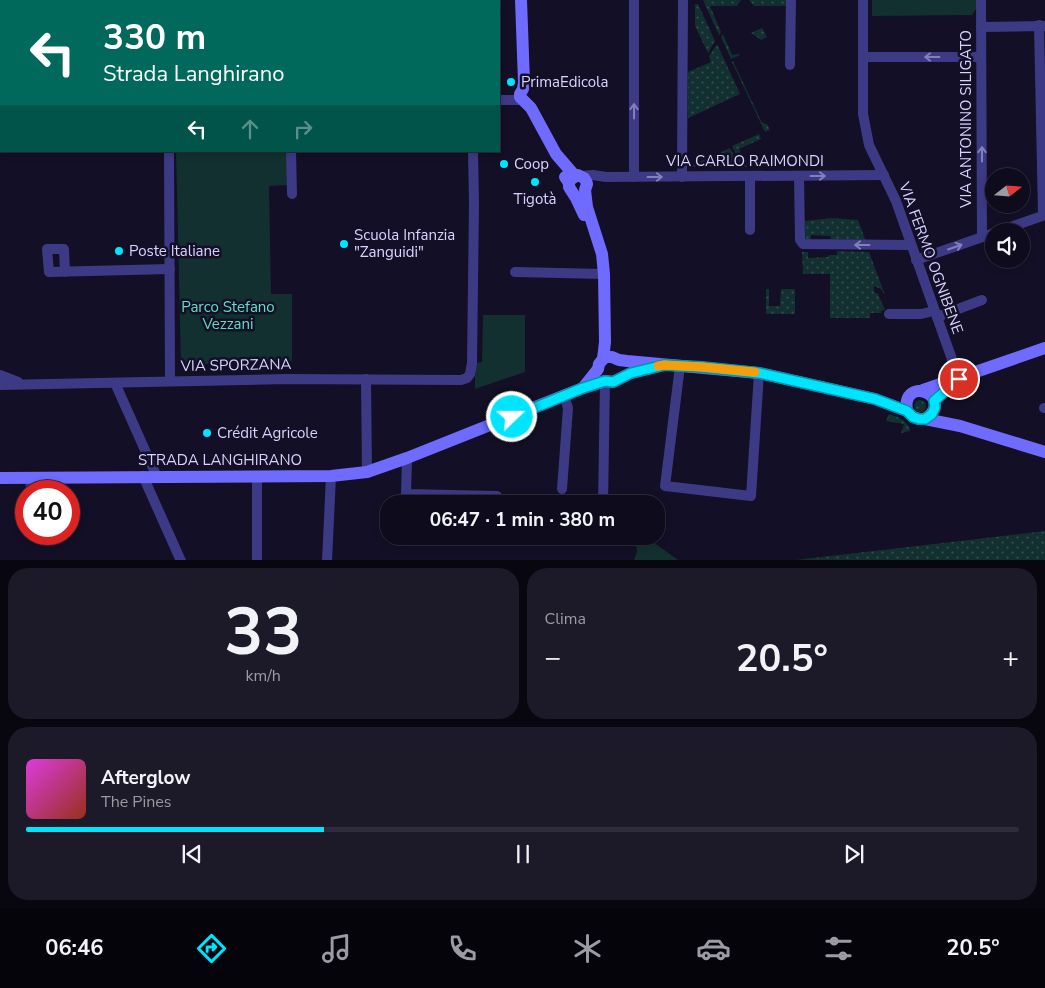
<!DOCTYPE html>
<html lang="it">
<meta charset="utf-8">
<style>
body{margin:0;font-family:"Nunito Sans",sans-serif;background:#1c1929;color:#f1f3f6;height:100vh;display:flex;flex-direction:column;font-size:19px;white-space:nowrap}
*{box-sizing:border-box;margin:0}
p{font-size:16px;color:#9b9ba3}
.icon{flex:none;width:28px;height:28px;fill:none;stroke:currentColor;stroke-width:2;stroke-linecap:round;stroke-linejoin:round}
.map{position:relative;height:560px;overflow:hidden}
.drawer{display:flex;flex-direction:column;gap:8px;padding:8px;background:#08060f;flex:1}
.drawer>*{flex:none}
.top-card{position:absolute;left:0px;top:0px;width:500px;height:152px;box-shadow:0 2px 8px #0003,0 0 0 1px #2e2b3b;background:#00695c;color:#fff;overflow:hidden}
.needle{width:32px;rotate:73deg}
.buttons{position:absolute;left:985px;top:168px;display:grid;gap:10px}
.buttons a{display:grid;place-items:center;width:45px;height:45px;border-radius:50%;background:#0e0b1c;box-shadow:0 2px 8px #0003,0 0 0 1px #2e2b3b;font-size:25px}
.speed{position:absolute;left:15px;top:480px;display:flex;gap:10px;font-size:25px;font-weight:700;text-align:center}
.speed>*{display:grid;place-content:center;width:65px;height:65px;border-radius:50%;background:#0e0b1c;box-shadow:0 2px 8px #0003,0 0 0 1px #2e2b3b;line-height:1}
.speed .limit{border:8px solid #d22;background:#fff;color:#111}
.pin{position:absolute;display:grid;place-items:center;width:42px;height:42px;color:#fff;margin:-21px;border:2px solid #fff;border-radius:50%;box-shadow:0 1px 5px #0007}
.me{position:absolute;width:55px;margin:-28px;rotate:68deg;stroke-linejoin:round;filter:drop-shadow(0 0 4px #0008)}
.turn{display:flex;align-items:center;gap:18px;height:105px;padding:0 20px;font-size:22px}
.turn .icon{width:65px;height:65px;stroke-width:2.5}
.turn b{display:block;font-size:35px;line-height:42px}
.lanes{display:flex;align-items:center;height:48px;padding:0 20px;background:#0003;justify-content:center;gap:25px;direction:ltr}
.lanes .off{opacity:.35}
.big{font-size:38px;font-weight:700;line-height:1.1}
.drawer .tile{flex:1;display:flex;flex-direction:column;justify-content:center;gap:8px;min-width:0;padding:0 18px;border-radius:20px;background:#1c1929}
.drawer .dial{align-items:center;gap:0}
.dial b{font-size:65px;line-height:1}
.song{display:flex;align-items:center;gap:15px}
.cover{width:60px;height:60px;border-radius:8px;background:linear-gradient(135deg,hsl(300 70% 55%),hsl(10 70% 35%))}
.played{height:5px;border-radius:2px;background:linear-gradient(90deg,#00e5ff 30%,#2e2b3b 30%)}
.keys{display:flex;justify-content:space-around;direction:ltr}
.heat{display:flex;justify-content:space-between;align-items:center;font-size:28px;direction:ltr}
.drawer .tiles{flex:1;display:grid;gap:8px;grid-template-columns:1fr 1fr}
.tile:last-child{grid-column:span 2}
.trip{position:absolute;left:380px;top:495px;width:285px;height:50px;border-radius:20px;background:#0e0b1c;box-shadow:0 2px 8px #0003,0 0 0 1px #2e2b3b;font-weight:700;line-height:50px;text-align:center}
.tabs{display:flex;height:80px;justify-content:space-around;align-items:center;background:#06040b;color:#9b9ba3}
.tabs .icon{width:35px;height:35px}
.tabs .on{color:#00e5ff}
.tabs b{font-size:22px;color:#f1f3f6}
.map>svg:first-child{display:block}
.grass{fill:url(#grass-dots)}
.park{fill:#12302f}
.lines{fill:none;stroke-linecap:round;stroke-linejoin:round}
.street{stroke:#3d3a85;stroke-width:10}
.secondary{stroke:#6f6bff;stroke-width:12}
.oneway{stroke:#837fbc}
.route-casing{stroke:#0095a6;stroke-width:12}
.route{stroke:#00e5ff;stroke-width:9}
.slow{stroke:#f59e0b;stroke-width:9}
.poi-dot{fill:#00e5ff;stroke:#130f26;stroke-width:2}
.labels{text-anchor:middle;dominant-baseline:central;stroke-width:5;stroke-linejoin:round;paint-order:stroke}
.poi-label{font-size:15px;fill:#d9d4ff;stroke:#130f26;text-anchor:start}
.street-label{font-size:15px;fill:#d9d4ff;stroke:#130f26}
.park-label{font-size:15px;fill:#5fe0c0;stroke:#130f26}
</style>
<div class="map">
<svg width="1045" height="561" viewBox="0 0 1045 561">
<defs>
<pattern id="grass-dots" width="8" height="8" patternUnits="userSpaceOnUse" patternTransform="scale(1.25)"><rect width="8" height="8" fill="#12302f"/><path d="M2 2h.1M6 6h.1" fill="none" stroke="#344d4e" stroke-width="1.8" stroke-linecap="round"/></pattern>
</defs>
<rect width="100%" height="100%" fill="#130f26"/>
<g class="grass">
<path d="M703,0H741L737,6H710L721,32L719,35Z"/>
<path d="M749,0H786V6H754Z"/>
<path d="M695,4H698L715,41L708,53L695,26Z"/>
<path d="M762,28L767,37L761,40L751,33Z"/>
<path d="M723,34L732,55L739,54L740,55L731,59L721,37Z"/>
<path d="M717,44L740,94L688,118V72L711,62L709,56Z"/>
<path d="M733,61L762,123L767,124L770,130L765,132L732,62Z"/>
<path d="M759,134L761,139L739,149L747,167H743L740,162H739L732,146Z"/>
<path d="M730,148L735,158L733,159L736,167H688V165L690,166Z"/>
<path d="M832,218L858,220L865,239L866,240L831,239L830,236L811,235V241L805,239L803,235H805V221Z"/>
<path d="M837,251L869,252L885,295L881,289L874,286V292L878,294L885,310L881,311V313H870V318H830V274H803L802,252H808V258L828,257L829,255H837Z"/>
<path d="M766,289H769V306H780L781,289H795V314H766Z"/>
<circle cx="920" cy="406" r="6"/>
<path d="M889,414C898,417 909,421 910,431L901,433L904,424L886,421Z"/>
<path d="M1045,531V560H796Z"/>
</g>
<g class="park">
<path d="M872,0H976V9L972,15L872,16Z"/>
<path d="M176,151H287V185L269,186L271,294H292V361L181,365Z"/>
<path d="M483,315H525V372L475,389V363L482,362Z"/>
<path d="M581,497L580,504H551V501Z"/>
<path d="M634,536H651L653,542L678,560H634L637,551Z"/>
</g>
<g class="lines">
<g class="street">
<path d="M132,0V1"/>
<path d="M266,0V1"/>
<path d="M863,0V114L869,145L896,201L959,379"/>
<path d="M981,0L982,237"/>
<path d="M1039,25L1043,215"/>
<path d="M981,27L1044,26"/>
<path d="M863,57H981"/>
<path d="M790,65L791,0"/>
<path d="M499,100H523"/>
<path d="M0,114L1,113"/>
<path d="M169,151L170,381"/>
<path d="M291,151L292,194"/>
<path d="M581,176L593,175L606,177L884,175"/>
<path d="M799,176L800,240L803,244L911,245"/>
<path d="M634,177V0"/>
<path d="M682,177L683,0"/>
<path d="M750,230V176"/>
<path d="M999,231L1045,215"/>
<path d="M916,260L994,233"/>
<path d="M65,272L64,249H47L49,272L170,269"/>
<path d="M515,272L604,274"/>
<path d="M889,314H921L934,311"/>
<path d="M937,317L982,300"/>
<path d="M680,366L665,486L751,496L759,373"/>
<path d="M0,375L18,382"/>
<path d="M366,379L367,472"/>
<path d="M115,383L157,477"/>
<path d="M0,385L287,379L461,380L467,378L470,374L472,363L474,203L473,151"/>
<path d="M1044,408H1045"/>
<path d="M407,458L406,494L497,496"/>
<path d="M143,476L181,561"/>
<path d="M257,476V561"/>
<path d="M30,477L31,491"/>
<path d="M562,489L568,408L564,396"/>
<path d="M603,504L605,381"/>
<path d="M327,561L331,476"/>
</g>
<g class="secondary">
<path d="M521,0L524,82L523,89L520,94V97L531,108L556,154L575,176"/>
<path d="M565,177L569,183V187L576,198L584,215"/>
<path d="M569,183L571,179L578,175L584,178L586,181L587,184L585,190L587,207L602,254L604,274L605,342L603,359"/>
<path d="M583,388L598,369L599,364L603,359L607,357H612L619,360L627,361L759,373L875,399L907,411L913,417L919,419H925L960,426L1045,452"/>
<path d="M923,390L1045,348"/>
<path d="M907,411C901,374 957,396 925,419"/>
<path d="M0,478L331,476L367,472L407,458L583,388L605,381L613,382L631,373L664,365"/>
</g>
</g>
<defs><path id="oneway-shaft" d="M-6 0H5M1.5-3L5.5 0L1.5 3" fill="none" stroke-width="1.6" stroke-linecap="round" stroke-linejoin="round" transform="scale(1.25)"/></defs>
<g class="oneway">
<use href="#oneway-shaft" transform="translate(932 57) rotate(-180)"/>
<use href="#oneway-shaft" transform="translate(634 111) rotate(-90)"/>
<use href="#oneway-shaft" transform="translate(982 154) rotate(-90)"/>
<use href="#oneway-shaft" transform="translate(818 176)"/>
<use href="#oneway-shaft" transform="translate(655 177)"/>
<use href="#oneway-shaft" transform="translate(862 245) rotate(-180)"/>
<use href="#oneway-shaft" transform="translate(955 247) rotate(-19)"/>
</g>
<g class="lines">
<defs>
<path id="route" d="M512,417L583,388L605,381L613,382L631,373L664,365L702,367L759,373L875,399L907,411L913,417L919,419H925L932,414L935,407L934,401L959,379"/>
</defs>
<use href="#route" class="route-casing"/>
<use href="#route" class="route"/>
<path class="slow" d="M658,366L664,365L702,367L755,372"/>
</g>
<g class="poi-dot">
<circle cx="511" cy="82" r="5"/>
<circle cx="504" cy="164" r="5"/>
<circle cx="535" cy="182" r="5"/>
<circle cx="344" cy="244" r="5"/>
<circle cx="119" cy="251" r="5"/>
<circle cx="207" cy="433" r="5"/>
</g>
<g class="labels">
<g class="poi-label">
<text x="521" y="82">PrimaEdicola</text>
<text x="514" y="164">Coop</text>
<text x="535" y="199" text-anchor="middle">Tigotà</text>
<text x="354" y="235">Scuola Infanzia<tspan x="354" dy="17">"Zanguidi"</tspan></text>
<text x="129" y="251">Poste Italiane</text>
<text x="217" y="433">Crédit Agricole</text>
</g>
<g class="street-label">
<text transform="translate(966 119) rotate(-90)">VIA ANTONINO SILIGATO</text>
<text x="745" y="161">VIA CARLO RAIMONDI</text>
<text transform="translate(931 258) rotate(70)">VIA FERMO OGNIBENE</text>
<text transform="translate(236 365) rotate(-1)">VIA SPORZANA</text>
<text x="220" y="460">STRADA LANGHIRANO</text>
</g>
<g class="park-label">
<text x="228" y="307">Parco Stefano<tspan x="228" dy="17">Vezzani</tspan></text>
</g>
</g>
</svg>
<div class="buttons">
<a><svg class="needle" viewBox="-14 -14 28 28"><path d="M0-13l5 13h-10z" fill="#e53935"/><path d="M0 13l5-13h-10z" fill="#9b9ba3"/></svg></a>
<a><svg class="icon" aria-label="sound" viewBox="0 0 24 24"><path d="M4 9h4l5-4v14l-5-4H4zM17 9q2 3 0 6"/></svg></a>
</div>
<div class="speed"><div class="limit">40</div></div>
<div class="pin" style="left:959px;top:379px;background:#d93025"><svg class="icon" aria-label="arrive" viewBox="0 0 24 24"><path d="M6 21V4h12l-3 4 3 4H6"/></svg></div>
<svg class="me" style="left:512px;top:417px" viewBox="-20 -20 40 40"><circle r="17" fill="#00e5ff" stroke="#fff" stroke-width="3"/><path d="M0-11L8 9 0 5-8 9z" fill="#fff"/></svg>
<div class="trip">06:47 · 1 min · 380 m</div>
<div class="top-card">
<div class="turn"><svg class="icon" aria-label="left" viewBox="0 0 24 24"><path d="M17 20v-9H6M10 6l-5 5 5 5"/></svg><div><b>330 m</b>Strada Langhirano</div></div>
<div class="lanes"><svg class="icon" aria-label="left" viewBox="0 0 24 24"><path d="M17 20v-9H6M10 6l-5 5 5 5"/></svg><svg class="icon off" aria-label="ahead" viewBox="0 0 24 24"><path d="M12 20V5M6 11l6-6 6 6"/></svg><svg class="icon off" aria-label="right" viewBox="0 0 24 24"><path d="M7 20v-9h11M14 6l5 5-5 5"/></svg></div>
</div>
</div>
<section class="drawer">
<div class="tiles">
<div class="tile dial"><b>33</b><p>km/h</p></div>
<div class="tile"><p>Clima</p>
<div class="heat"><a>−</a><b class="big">20.5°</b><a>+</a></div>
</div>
<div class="tile">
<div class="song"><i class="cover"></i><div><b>Afterglow</b><p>The Pines</p></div></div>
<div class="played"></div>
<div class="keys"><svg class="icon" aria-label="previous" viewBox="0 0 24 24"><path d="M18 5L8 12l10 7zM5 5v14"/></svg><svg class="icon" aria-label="pause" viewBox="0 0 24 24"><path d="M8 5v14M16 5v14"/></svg><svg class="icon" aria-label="next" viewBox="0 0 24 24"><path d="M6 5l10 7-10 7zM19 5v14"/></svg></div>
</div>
</div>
</section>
<nav class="tabs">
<b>06:46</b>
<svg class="icon on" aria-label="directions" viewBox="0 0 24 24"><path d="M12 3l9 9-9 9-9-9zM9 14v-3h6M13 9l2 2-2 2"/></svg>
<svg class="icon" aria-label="music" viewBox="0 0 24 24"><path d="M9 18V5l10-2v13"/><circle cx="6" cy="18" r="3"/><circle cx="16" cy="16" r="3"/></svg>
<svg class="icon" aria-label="phone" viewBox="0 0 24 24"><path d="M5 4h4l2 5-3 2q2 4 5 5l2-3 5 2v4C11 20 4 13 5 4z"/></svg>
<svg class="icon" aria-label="climate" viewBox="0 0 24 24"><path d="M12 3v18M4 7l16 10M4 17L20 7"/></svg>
<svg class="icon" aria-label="car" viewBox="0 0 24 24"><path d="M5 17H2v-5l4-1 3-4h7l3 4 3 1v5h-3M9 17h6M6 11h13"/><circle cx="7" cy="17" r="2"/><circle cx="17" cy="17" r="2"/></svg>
<svg class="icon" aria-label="filters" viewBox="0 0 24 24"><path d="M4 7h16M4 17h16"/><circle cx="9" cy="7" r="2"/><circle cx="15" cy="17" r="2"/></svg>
<b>20.5°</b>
</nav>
